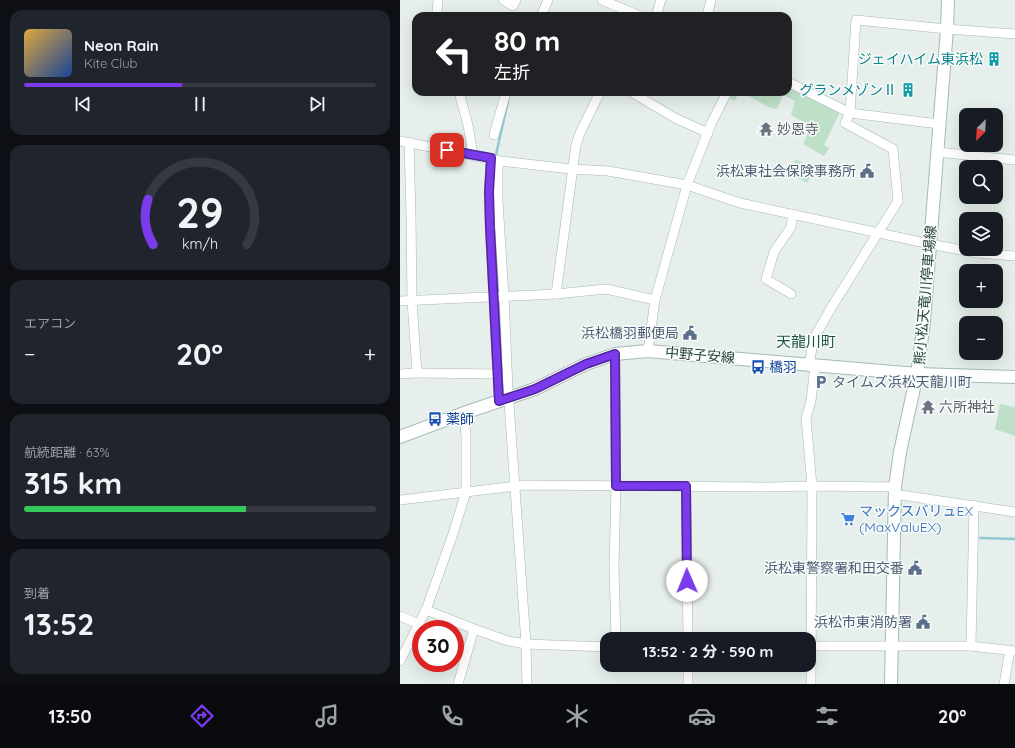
<!DOCTYPE html>
<html lang="ja">
<meta charset="utf-8">
<style>
body{margin:0;font-family:Quicksand,"Noto Sans JP",sans-serif;background:#20242c;color:#f1f3f6;height:100vh;display:flex;flex-direction:column;font-size:15px;white-space:nowrap}
*{box-sizing:border-box;margin:0}
p{font-size:13px;color:#9ea1a6}
.icon{flex:none;width:22px;height:22px;fill:none;stroke:currentColor;stroke-width:2;stroke-linecap:round;stroke-linejoin:round}
.map{position:relative;flex:1;overflow:hidden}
.sheet{display:flex;flex-direction:column;gap:10px;padding:10px;background:#0d0f14;width:400px}
.sheet>*{flex:none}
.top-card{position:absolute;left:12px;top:12px;width:380px;height:84px;border-radius:12px;box-shadow:0 4px 16px #0002;background:#202124;color:#fff;overflow:hidden}
.needle{width:26px;rotate:204deg}
.buttons{position:absolute;left:559px;top:108px;display:grid;gap:8px}
.buttons a{display:grid;place-items:center;width:44px;height:44px;border-radius:8px;background:#171b24;box-shadow:0 4px 16px #0002;font-size:20px}
.speed{position:absolute;left:12px;top:620px;display:flex;gap:8px;font-size:20px;font-weight:700;text-align:center}
.speed>*{display:grid;place-content:center;width:52px;height:52px;border-radius:50%;background:#171b24;box-shadow:0 4px 16px #0002;line-height:1}
.speed .limit{border:6px solid #d22;background:#fff;color:#111}
.pin{position:absolute;display:grid;place-items:center;width:34px;height:34px;color:#fff;margin:-17px;border-radius:8px;box-shadow:0 2px 6px #0006}
.me{position:absolute;width:44px;margin:-22px;rotate:359deg;stroke-linejoin:round;filter:drop-shadow(0 0 3px #0008)}
.turn{display:flex;align-items:center;gap:14px;height:84px;padding:0 16px;font-size:18px}
.turn .icon{width:52px;height:52px;stroke-width:2.5}
.turn b{display:block;font-size:28px;line-height:34px}
.big{font-size:30px;font-weight:700;line-height:1.1}
.sheet .tile{flex:1;display:flex;flex-direction:column;justify-content:center;gap:6px;min-width:0;padding:0 14px;border-radius:12px;background:#20242c}
.sheet .dial{align-items:center;gap:0}
.dial svg{height:104px;overflow:visible;fill:none;stroke:#363941;stroke-width:7;stroke-linecap:round;text-anchor:middle}
.dial text{fill:#f1f3f6;stroke:none}
.song{display:flex;align-items:center;gap:12px}
.cover{width:48px;height:48px;border-radius:6px;background:linear-gradient(135deg,hsl(40 70% 55%),hsl(220 70% 35%))}
.played{height:4px;border-radius:2px;background:linear-gradient(90deg,#7c3aed 45%,#363941 45%)}
.keys{display:flex;justify-content:space-around;direction:ltr}
.heat{display:flex;justify-content:space-between;align-items:center;font-size:22px;direction:ltr}
.charge{height:6px;border-radius:3px;background:linear-gradient(90deg,#34c759 63%,#363941 0)}
.trip{position:absolute;left:200px;top:632px;width:216px;height:40px;border-radius:12px;background:#171b24;box-shadow:0 4px 16px #0002;font-weight:700;line-height:40px;text-align:center}
.menu{display:flex;height:64px;justify-content:space-around;align-items:center;background:#090b0e;color:#9ea1a6}
.menu .icon{width:28px;height:28px}
.menu .on{color:#7c3aed}
.menu b{font-size:18px;color:#f1f3f6}
main{display:flex;flex:1;min-height:0}
.map>svg:first-child{display:block}
.green{fill:#bfe0c8}
.lines{fill:none;stroke-linecap:round;stroke-linejoin:round}
.stream{stroke:#8ec9d4;stroke-width:2.5}
.minor-casing{stroke:#a8b8b2;stroke-width:10}
.secondary-casing{stroke:#a4bbb3;stroke-width:14}
.minor{stroke:#fff;stroke-width:9}
.secondary{stroke:#fff;stroke-width:12}
.route-casing{stroke:#51269a;stroke-width:10}
.route{stroke:#7c3aed;stroke-width:7}
.labels{text-anchor:middle;dominant-baseline:central;stroke-width:3;stroke-linejoin:round;paint-order:stroke}
.culture-label{font-size:14px;fill:#0d838f;stroke:#f7fbf9;text-anchor:end}
.worship-label{font-size:14px;fill:#5b616d;stroke:#f7fbf9;text-anchor:start}
.service-label{font-size:14px;fill:#4e5e75;stroke:#f7fbf9;text-anchor:end}
.street-label{font-size:14px;fill:#24423a;stroke:#f7fbf9}
.transit-label{font-size:14px;fill:#164399;stroke:#f7fbf9;text-anchor:start}
.shop-label{font-size:14px;fill:#366cbe;stroke:#f7fbf9;text-anchor:start}
.neighbourhood-label{font-size:15px;fill:#1f5548;stroke:#f7fbf9}
</style>
<main>
<section class="sheet">
<div class="tile">
<div class="song"><i class="cover"></i><div><b>Neon Rain</b><p>Kite Club</p></div></div>
<div class="played"></div>
<div class="keys"><svg class="icon" aria-label="previous" viewBox="0 0 24 24"><path d="M18 5L8 12l10 7zM5 5v14"/></svg><svg class="icon" aria-label="pause" viewBox="0 0 24 24"><path d="M8 5v14M16 5v14"/></svg><svg class="icon" aria-label="next" viewBox="0 0 24 24"><path d="M6 5l10 7-10 7zM19 5v14"/></svg></div>
</div>
<div class="tile dial"><svg viewBox="0 0 100 80">
<path d="M14 69A42 42 0 1 1 86 69"/>
<path d="M14 69A42 42 0 0 1 10 34" stroke="#7c3aed"/>
<text x="50" y="56" font-size="32" font-weight="700">29</text>
<text x="50" y="72" font-size="11">km/h</text>
</svg></div>
<div class="tile"><p>エアコン</p>
<div class="heat"><a>−</a><b class="big">20°</b><a>+</a></div>
</div>
<div class="tile"><p>航続距離 · 63%</p><b class="big">315 km</b><div class="charge"></div></div>
<div class="tile"><p>到着</p><b class="big">13:52</b></div>
</section>
<div class="map">
<svg width="615" height="684" viewBox="0 0 615 684">
<rect width="100%" height="100%" fill="#e6efeb"/>
<g class="green">
<path d="M388,85L440,112L424,145L429,148L424,156L403,144L411,126L391,115L395,101L383,95L377,109C363,108 352,93 338,94L335,101L330,98L332,92H388Z"/>
<path d="M396,159L414,170L407,183L388,172Z"/>
<path d="M600,404L615,407V436L595,429Z"/>
</g>
<g class="lines">
<g class="stream">
<path d="M95,159L108,101"/>
<path d="M94,215L98,294"/>
<path d="M98,299L103,387"/>
<path d="M580,538L615,539"/>
</g>
<defs>
<g id="minor">
<path d="M38,0L37,11L38,16"/>
<path d="M103,0L113,6L116,0"/>
<path d="M202,0L240,16"/>
<path d="M141,16L148,0"/>
<path d="M256,16L261,0"/>
<path d="M307,16L311,0"/>
<path d="M388,82L450,113L539,124"/>
<path d="M59,92L68,125L73,155"/>
<path d="M231,92L275,118L308,133"/>
<path d="M94,135L106,92"/>
<path d="M0,141L100,161L171,169L208,171L287,185L340,203L530,244L577,253L615,256"/>
<path d="M537,152L615,160"/>
<path d="M91,158L89,192L90,228L99,401"/>
<path d="M100,161L98,168V201L104,296L108,389L126,644L127,684"/>
<path d="M156,294L176,145L180,133L200,92"/>
<path d="M391,294L366,279L374,252L391,227L393,214"/>
<path d="M255,300L287,185L311,124L327,92"/>
<path d="M0,301L156,294L206,289L255,300L248,351"/>
<path d="M215,354L216,486L214,566L216,639"/>
<path d="M409,365L414,338L431,308L498,201L493,149L445,123L450,113L456,20L547,29L615,34"/>
<path d="M17,373L97,374"/>
<path d="M0,374L17,373L12,301L11,216L9,142"/>
<path d="M286,486L288,639"/>
<path d="M494,494L615,512"/>
<path d="M0,500L124,485L367,487L412,486L495,487"/>
<path d="M26,610L74,629L58,684"/>
<path d="M0,616L19,624"/>
<path d="M74,629L108,641L126,644L207,647"/>
<path d="M409,646H571L615,651"/>
<path d="M571,646L574,505"/>
<path d="M0,661L26,610L53,534L66,492V436L64,413"/>
<path d="M288,665V684"/>
<path d="M411,684L412,486L406,418L411,401L415,366"/>
<path d="M604,684L610,650"/>
</g>
<g id="secondary">
<path d="M0,437L64,413L135,389L186,364L215,354L248,351L517,374L615,377"/>
<path d="M491,684L495,487L500,452L517,374L524,322L547,29L548,0"/>
</g>
</defs>
<use href="#minor" class="minor-casing"/>
<use href="#secondary" class="secondary-casing"/>
<use href="#minor" class="minor"/>
<use href="#secondary" class="secondary"/>
</g>
<g class="lines">
<defs>
<path id="route" d="M47,150L91,158L89,192L90,228L99,401L135,389L186,364L215,354L216,486H286L287,581"/>
</defs>
<use href="#route" class="route-casing"/>
<use href="#route" class="route"/>
</g>
<defs>
<symbol id="building-bare" viewBox="-9 -9 18 18"><path d="M-4-6H4V6H1V3H-1V6H-4ZM-2.5-4.3h1.7v1.8h-1.7ZM.8-4.3h1.7v1.8H.8ZM-2.5-1h1.7V.8h-1.7ZM.8-1h1.7V.8H.8Z" fill="#0f9aa8" stroke="#f7fbf9" stroke-width="2.5" paint-order="stroke"/></symbol>
<symbol id="temple-bare" viewBox="-9 -9 18 18"><path d="M0-6L5-2H3V0L6.5 2.5H4V6H1.5V3h-3V6H-4V2.5H-6.5L-3 0V-2H-5Z" fill="#6b7280" stroke="#f7fbf9" stroke-width="2.5" paint-order="stroke"/></symbol>
<symbol id="civic-bare" viewBox="-9 -9 18 18"><path d="M-.6-6.5H3V-4.5H.6V-3L4-1V1h2V6H-6V1h2V-1L-.6-3ZM-1.2 2.5V6h2.4V2.5Z" fill="#5c6f8a" stroke="#f7fbf9" stroke-width="2.5" paint-order="stroke"/></symbol>
<symbol id="bus-bare" viewBox="-9 -9 18 18"><path d="M-5-6H5V4H4V6H2V4H-2V6H-4V4H-5ZM-3.5-4V0h7V-4ZM-3.5 1.2v1.5H-2V1.2ZM2 1.2v1.5H3.5V1.2Z" fill="#1a4fb4" stroke="#f7fbf9" stroke-width="2.5" paint-order="stroke"/></symbol>
<symbol id="parking-bare" viewBox="-9 -9 18 18"><path d="M-3.5-5.5H1a3.5 3.5 0 0 1 0 7H-1V5.5H-3.5ZM-1-3.4V-.6H.8a1.4 1.4 0 0 0 0-2.8Z" fill="#5c6f8a" stroke="#f7fbf9" stroke-width="2.5" paint-order="stroke"/></symbol>
<symbol id="supermarket-bare" viewBox="-9 -9 18 18"><path d="M-6-5.5h2.5l.6 2H6L4.5 2H-2.5L-4.4-4H-6ZM-1.5 3.2a1.3 1.3 0 1 0 .1 0ZM3 3.2a1.3 1.3 0 1 0 .1 0Z" fill="#3f7fe0" stroke="#f7fbf9" stroke-width="2.5" paint-order="stroke"/></symbol>
</defs>
<g fill-rule="evenodd">
<use href="#building-bare" x="584" y="49" width="20" height="20"/>
<use href="#building-bare" x="498" y="80" width="20" height="20"/>
<use href="#temple-bare" x="356" y="119" width="20" height="20"/>
<use href="#civic-bare" x="457" y="161" width="20" height="20"/>
<use href="#civic-bare" x="280" y="323" width="20" height="20"/>
<use href="#bus-bare" x="348" y="357" width="20" height="20"/>
<use href="#parking-bare" x="411" y="372" width="20" height="20"/>
<use href="#temple-bare" x="518" y="397" width="20" height="20"/>
<use href="#bus-bare" x="25" y="409" width="20" height="20"/>
<use href="#supermarket-bare" x="438" y="509" width="20" height="20"/>
<use href="#civic-bare" x="505" y="558" width="20" height="20"/>
<use href="#civic-bare" x="513" y="612" width="20" height="20"/>
</g>
<g class="labels">
<g class="culture-label">
<text x="583" y="59">ジェイハイム東浜松</text>
<text x="497" y="90">グランメゾンⅡ</text>
</g>
<g class="worship-label">
<text x="377" y="129">妙恩寺</text>
<text x="539" y="407">六所神社</text>
</g>
<g class="service-label">
<text x="456" y="171">浜松東社会保険事務所</text>
<text x="279" y="333">浜松橋羽郵便局</text>
<text x="432" y="382" text-anchor="start">タイムズ浜松天龍川町</text>
<text x="504" y="568">浜松東警察署和田交番</text>
<text x="512" y="622">浜松市東消防署</text>
</g>
<g class="street-label">
<text transform="translate(525 295) rotate(-85)">熊小松天竜川停車場線</text>
<text transform="translate(300 355) rotate(5)">中野子安線</text>
</g>
<g class="transit-label">
<text x="369" y="367">橋羽</text>
<text x="46" y="419">薬師</text>
</g>
<g class="shop-label">
<text x="459" y="511">マックスバリュEX<tspan x="459" dy="16">(MaxValuEX)</tspan></text>
</g>
<g class="neighbourhood-label">
<text x="406" y="341">天龍川町</text>
</g>
</g>
</svg>
<div class="buttons">
<a><svg class="needle" viewBox="-14 -14 28 28"><path d="M0-13l5 13h-10z" fill="#e53935"/><path d="M0 13l5-13h-10z" fill="#9ea1a6"/></svg></a>
<a><svg class="icon" aria-label="search" viewBox="0 0 24 24"><circle cx="10" cy="10" r="6"/><path d="M15 15l6 6"/></svg></a>
<a><svg class="icon" aria-label="layers" viewBox="0 0 24 24"><path d="M12 4l9 5-9 5-9-5zM3 14l9 5 9-5"/></svg></a>
<a>+</a>
<a>−</a>
</div>
<div class="speed"><div class="limit">30</div></div>
<div class="pin" style="left:47px;top:150px;background:#d93025"><svg class="icon" aria-label="arrive" viewBox="0 0 24 24"><path d="M6 21V4h12l-3 4 3 4H6"/></svg></div>
<svg class="me" style="left:287px;top:581px" viewBox="-20 -20 40 40"><circle r="19" fill="#fff"/><path d="M0-13L10 11 0 6-10 11z" fill="#7c3aed"/></svg>
<div class="trip">13:52 · 2 分 · 590 m</div>
<div class="top-card">
<div class="turn"><svg class="icon" aria-label="left" viewBox="0 0 24 24"><path d="M17 20v-9H6M10 6l-5 5 5 5"/></svg><div><b>80 m</b>左折</div></div>
</div>
</div>
</main>
<nav class="menu">
<b>13:50</b>
<svg class="icon on" aria-label="directions" viewBox="0 0 24 24"><path d="M12 3l9 9-9 9-9-9zM9 14v-3h6M13 9l2 2-2 2"/></svg>
<svg class="icon" aria-label="music" viewBox="0 0 24 24"><path d="M9 18V5l10-2v13"/><circle cx="6" cy="18" r="3"/><circle cx="16" cy="16" r="3"/></svg>
<svg class="icon" aria-label="phone" viewBox="0 0 24 24"><path d="M5 4h4l2 5-3 2q2 4 5 5l2-3 5 2v4C11 20 4 13 5 4z"/></svg>
<svg class="icon" aria-label="climate" viewBox="0 0 24 24"><path d="M12 3v18M4 7l16 10M4 17L20 7"/></svg>
<svg class="icon" aria-label="car" viewBox="0 0 24 24"><path d="M5 17H2v-5l4-1 3-4h7l3 4 3 1v5h-3M9 17h6M6 11h13"/><circle cx="7" cy="17" r="2"/><circle cx="17" cy="17" r="2"/></svg>
<svg class="icon" aria-label="filters" viewBox="0 0 24 24"><path d="M4 7h16M4 17h16"/><circle cx="9" cy="7" r="2"/><circle cx="15" cy="17" r="2"/></svg>
<b>20°</b>
</nav>
